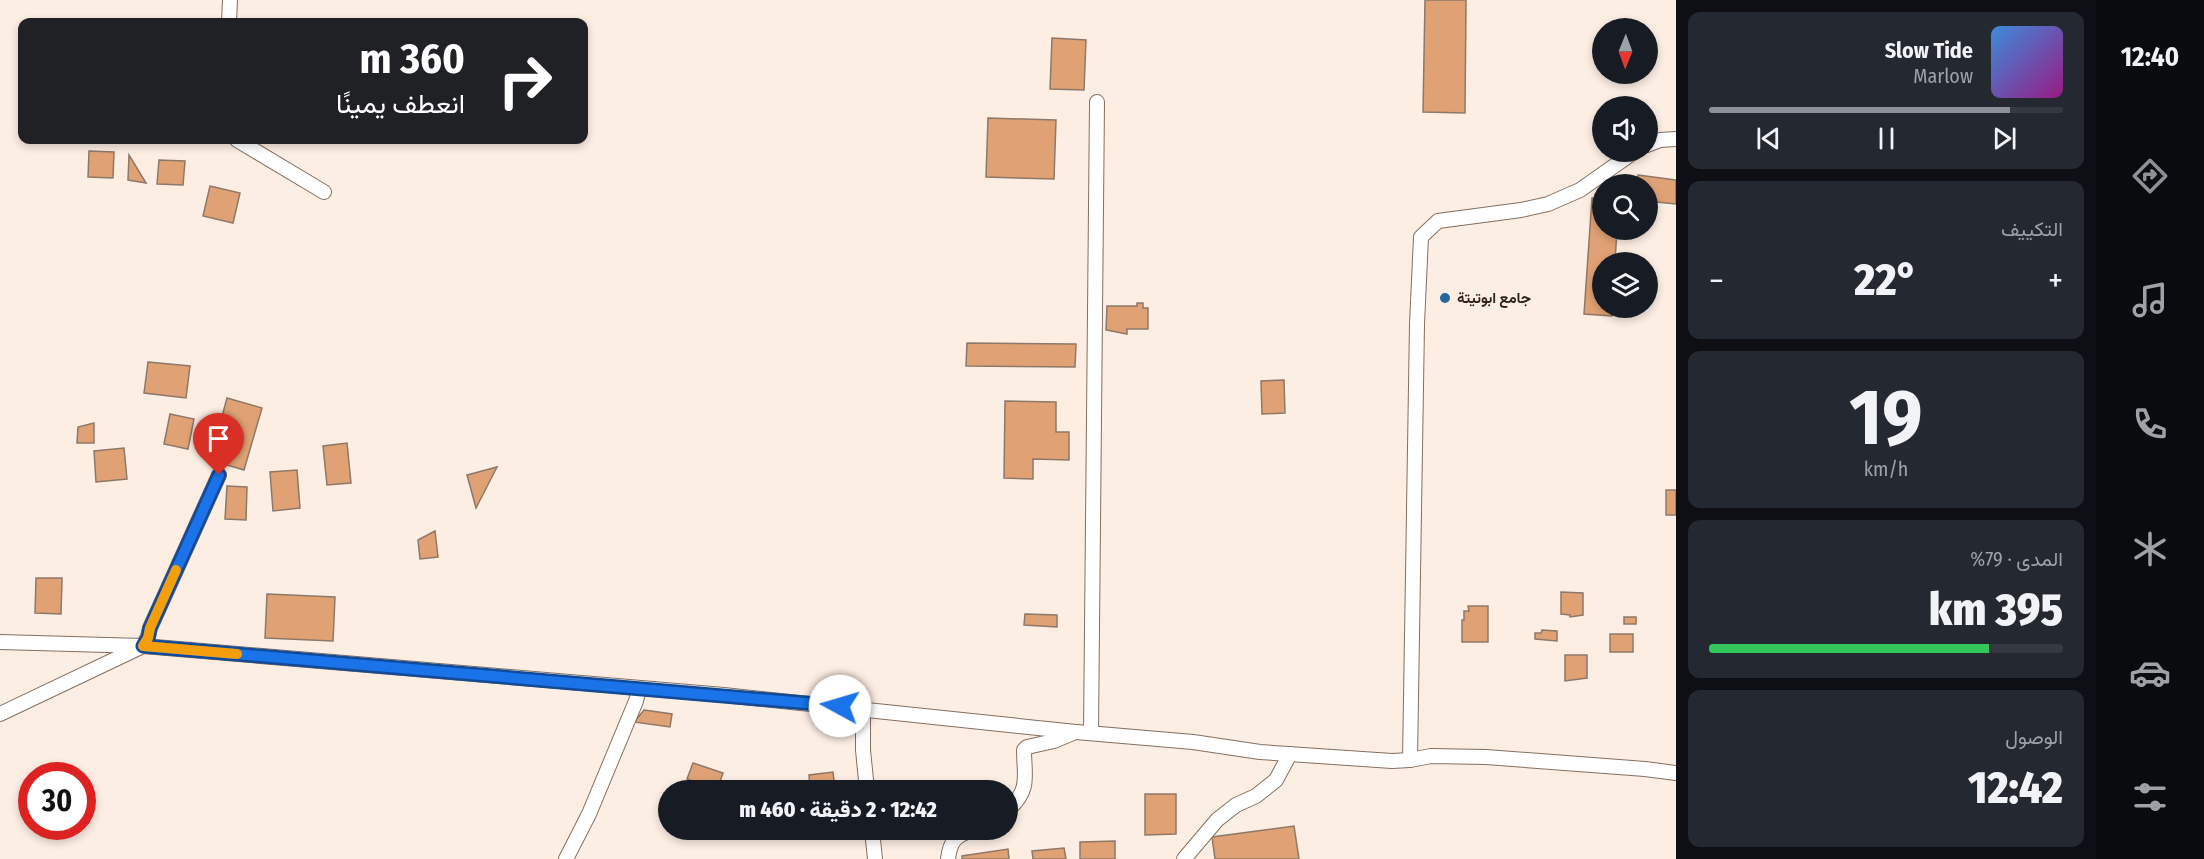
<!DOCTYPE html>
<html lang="ar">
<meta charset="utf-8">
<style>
body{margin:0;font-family:"Fira Sans Condensed",Vazirmatn,sans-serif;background:#242831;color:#f1f3f6;direction:rtl;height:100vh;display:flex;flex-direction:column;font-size:22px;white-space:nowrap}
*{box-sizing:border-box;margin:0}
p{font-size:20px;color:#9ea1a6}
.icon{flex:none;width:33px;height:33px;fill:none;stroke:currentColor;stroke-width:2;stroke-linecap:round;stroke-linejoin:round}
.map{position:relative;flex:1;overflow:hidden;direction:ltr}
.panel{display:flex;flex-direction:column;gap:12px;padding:12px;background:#0d0f14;width:420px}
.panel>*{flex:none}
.hud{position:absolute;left:18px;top:18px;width:570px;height:126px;border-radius:12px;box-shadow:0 3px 9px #0003;direction:rtl;background:#202124;color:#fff;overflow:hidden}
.needle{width:39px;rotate:181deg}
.controls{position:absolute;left:1592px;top:18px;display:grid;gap:12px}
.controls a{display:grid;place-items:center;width:66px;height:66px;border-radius:50%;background:#171b24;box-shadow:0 3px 9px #0003;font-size:30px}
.speed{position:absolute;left:18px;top:762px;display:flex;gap:12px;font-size:30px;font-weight:700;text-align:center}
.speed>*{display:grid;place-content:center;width:78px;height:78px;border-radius:50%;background:#171b24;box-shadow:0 3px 9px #0003;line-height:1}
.speed .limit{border:9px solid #d22;background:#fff;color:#111}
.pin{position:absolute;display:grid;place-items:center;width:51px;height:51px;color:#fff;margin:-62px -26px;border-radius:50% 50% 50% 0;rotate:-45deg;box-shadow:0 0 6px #0007}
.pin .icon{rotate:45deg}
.me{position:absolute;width:66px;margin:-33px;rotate:276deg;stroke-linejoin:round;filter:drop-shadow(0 0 4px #0008)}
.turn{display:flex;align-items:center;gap:21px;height:126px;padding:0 24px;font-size:27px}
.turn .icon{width:78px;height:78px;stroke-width:2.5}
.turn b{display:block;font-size:42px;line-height:51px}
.big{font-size:45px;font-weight:800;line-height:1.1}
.panel .tile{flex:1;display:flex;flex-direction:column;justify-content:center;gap:9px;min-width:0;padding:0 21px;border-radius:12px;background:#242831}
.panel .dial{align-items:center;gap:0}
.dial b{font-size:78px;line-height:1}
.song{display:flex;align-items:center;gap:18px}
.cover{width:72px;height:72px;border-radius:9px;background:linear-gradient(135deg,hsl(210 70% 55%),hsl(310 70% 35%))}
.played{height:6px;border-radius:3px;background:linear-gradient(90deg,#8c9099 85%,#363941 85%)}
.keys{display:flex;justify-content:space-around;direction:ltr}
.heat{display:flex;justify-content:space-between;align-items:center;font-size:33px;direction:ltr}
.charge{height:9px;border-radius:4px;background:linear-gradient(90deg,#34c759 79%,#363941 0)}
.trip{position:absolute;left:658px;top:780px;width:360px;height:60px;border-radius:30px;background:#171b24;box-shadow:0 3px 9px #0003;font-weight:800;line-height:60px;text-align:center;direction:rtl}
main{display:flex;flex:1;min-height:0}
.dock{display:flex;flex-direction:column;width:108px;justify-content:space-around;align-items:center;background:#090b0e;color:#9ea1a6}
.dock .icon{width:42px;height:42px}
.dock .on{color:#8c9099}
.dock b{font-size:27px;color:#f1f3f6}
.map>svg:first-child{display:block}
.building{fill:#e0a274;stroke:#8e7868;stroke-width:1.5}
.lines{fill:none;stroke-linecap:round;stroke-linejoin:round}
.minor-casing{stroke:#846f5f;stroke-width:16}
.minor{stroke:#fff;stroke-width:14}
.route-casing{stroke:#114b97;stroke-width:15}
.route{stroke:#1a73e8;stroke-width:10}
.slow{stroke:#f59e0b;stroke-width:10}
.poi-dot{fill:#25669c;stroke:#fdeee4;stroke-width:2}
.labels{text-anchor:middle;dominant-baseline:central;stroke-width:6;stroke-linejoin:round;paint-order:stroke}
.poi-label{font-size:15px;font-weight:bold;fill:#2c231c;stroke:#fdeee4;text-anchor:start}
</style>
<main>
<nav class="dock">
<b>12:40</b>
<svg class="icon on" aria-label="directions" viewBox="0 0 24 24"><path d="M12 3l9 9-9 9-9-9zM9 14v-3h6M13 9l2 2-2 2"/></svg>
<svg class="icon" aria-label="music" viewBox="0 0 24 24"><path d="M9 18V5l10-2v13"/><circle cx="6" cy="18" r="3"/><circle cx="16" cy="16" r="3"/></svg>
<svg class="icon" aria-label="phone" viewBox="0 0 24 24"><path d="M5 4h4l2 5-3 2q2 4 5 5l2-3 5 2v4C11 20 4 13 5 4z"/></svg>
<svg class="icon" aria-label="climate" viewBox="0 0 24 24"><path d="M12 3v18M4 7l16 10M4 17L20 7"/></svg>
<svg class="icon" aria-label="car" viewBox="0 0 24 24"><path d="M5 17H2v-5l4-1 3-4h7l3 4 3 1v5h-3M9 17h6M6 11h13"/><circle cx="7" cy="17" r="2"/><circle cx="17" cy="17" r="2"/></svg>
<svg class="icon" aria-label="filters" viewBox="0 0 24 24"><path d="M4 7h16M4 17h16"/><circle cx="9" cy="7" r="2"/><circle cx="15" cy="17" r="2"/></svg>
</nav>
<section class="panel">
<div class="tile">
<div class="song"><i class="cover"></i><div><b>Slow Tide</b><p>Marlow</p></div></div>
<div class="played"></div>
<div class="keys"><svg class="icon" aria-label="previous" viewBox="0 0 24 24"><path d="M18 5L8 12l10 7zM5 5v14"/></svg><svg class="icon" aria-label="pause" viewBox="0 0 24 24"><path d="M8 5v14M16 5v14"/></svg><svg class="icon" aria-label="next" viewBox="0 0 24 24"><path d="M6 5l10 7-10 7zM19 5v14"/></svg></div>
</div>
<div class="tile"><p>التكييف</p>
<div class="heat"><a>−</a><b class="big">22°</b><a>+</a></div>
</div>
<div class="tile dial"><b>19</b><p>km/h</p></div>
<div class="tile"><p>المدى · 79%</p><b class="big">395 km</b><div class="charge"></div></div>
<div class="tile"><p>الوصول</p><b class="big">12:42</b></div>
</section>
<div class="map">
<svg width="1676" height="859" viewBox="0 0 1676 859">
<rect width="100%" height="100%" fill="#fdeee4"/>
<g class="building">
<path d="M1425,0H1466L1465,113L1423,112Z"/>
<path d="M1052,38L1086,40L1084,90L1050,89Z"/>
<path d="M988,118L1056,120L1054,179L986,177Z"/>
<path d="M89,151L114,152L113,178L88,177Z"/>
<path d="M129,155L146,183L128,180Z"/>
<path d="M159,160L185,161L183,185L157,184Z"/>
<path d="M1638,175L1676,180V204L1647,201V184H1637Z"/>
<path d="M210,186L240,193L233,223L203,216Z"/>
<path d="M1592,198L1602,199V230H1617L1615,262H1602V308H1612V316L1584,314Z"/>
<path d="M1137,303H1143V308H1148V329H1127V334L1106,330L1107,306H1137Z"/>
<path d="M967,343L1076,344L1075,367L966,366Z"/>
<path d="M148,362L190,366L186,398L144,393Z"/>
<path d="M1284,380L1285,413L1262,414L1261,381Z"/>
<path d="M227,398L262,408L244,470L210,460Z"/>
<path d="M1005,401L1056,402V432H1069V460L1033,459V479L1004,478Z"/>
<path d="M170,414L194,419L188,449L164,444Z"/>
<path d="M94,423V443H77L78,427Z"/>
<path d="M347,443L351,483L327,485L323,446Z"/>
<path d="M124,448L127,479L96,482L94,451Z"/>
<path d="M497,467L476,508L467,475Z"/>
<path d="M297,470L300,508L273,511L270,472Z"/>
<path d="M227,486L247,487L246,520L225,519Z"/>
<rect x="1666" y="490" width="10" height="25"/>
<path d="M435,531L438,557L420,559L418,540Z"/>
<path d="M36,578H62L61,614L35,613Z"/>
<path d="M1561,592L1583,593V615L1570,617V615L1561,614Z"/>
<path d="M267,594L335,597L333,641L265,638Z"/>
<path d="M1468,606H1488V642H1462V620H1464V611H1469Z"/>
<path d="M1025,614L1057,615V627L1024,625Z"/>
<rect x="1624" y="617" width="12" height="7"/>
<path d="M1542,630L1557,631V641L1535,639V633H1541Z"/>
<rect x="1610" y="634" width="23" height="18"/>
<path d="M1565,655H1587V678L1565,681Z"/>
<path d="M644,710L672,714L670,727L634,722Z"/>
<path d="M693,763L723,773L717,790L687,779Z"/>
<path d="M833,772L835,790H810L809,775Z"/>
<path d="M1145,794H1176V834L1145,835Z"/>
<path d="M1294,826L1299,859H1215L1212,837Z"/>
<path d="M1115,841V859H1080V842Z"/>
<path d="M1064,848L1066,859H1033L1032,851Z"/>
<path d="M1008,849L1009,859H962V856Z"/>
</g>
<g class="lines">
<defs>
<g id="minor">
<path d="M229,22L230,0"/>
<path d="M237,140L324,192"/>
<path d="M1647,145L1660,140L1676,139"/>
<path d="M0,642L143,646L724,695L1076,732L1193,742L1260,752L1392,761L1410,760L1431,756L1486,757L1645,769L1676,773"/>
<path d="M863,709V750L867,790"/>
<path d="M0,714L143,646L148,637L150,628L219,475"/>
<path d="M1091,733L1097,102"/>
<path d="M1410,760L1417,324L1421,237L1438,221L1521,210L1548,204L1580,190L1634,152"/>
<path d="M1008,810C1031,789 1024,776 1024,750L1027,747L1054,741L1073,733"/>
<path d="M872,830L875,859"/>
<path d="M566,859L589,814L636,701L639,688"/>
<path d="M948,859C950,841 956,835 972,830"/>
<path d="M1184,859L1217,820L1236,805L1256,796L1276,780L1290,754"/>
</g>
</defs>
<use href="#minor" class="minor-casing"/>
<use href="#minor" class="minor"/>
</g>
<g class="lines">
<defs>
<path id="route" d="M219,475L150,628L148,638L143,646L840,706"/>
</defs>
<use href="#route" class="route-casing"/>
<use href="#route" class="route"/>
<path class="slow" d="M176,570L150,628L148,638L143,646L237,654"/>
</g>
<circle class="poi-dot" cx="1445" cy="298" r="6"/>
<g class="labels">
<g class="poi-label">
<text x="1457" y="298">جامع ابوتيتة</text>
</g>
</g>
</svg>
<div class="controls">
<a><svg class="needle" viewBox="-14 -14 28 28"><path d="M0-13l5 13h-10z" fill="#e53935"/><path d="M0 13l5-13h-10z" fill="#9ea1a6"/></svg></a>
<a><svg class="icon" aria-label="sound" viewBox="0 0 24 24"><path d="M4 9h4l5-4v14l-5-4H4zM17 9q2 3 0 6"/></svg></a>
<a><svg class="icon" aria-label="search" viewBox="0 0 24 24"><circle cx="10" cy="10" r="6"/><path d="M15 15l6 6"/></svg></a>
<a><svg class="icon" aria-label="layers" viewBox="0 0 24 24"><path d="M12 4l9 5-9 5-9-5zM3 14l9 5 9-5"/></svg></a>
</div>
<div class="speed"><div class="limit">30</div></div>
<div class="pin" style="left:219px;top:475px;background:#d93025"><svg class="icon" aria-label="arrive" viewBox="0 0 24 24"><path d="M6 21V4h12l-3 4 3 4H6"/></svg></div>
<svg class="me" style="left:840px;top:706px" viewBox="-20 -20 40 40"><circle r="19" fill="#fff"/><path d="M0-13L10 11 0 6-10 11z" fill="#1a73e8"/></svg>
<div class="trip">12:42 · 2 دقيقة · 460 m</div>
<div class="hud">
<div class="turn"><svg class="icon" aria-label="right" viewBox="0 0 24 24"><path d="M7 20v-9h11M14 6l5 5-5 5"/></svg><div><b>360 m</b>انعطف يمينًا</div></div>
</div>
</div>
</main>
